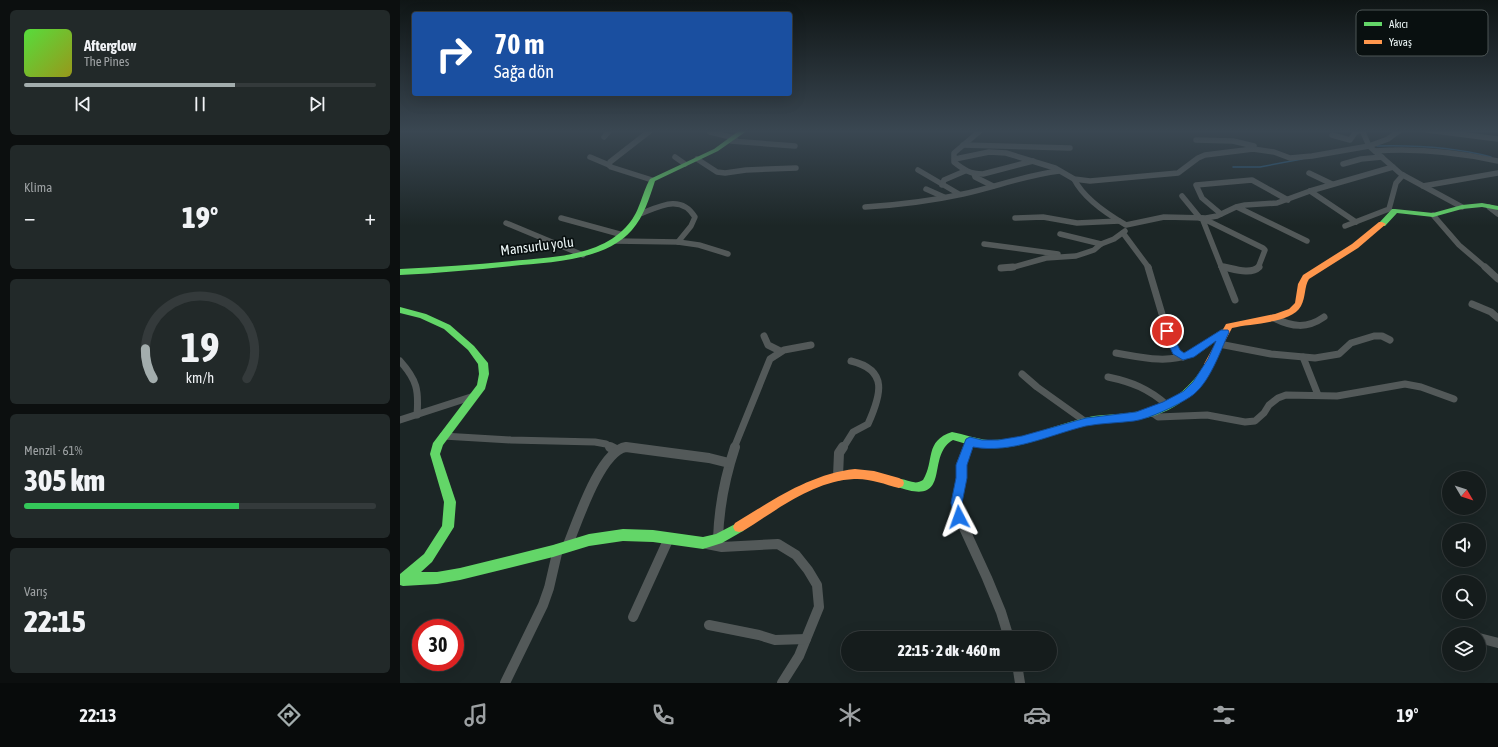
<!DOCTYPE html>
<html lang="tr">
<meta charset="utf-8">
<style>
body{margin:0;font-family:"Asap Condensed",sans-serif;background:#222929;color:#f1f3f6;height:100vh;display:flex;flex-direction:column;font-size:15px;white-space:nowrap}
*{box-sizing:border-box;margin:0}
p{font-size:13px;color:#9da1a3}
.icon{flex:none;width:22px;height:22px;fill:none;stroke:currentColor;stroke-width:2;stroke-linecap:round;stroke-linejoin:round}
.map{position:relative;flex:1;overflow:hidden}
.details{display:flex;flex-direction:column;gap:10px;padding:10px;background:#0c0f0f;width:400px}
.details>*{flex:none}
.hud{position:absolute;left:12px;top:12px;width:380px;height:84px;border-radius:4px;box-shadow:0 4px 16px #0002,0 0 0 1px #343a3b;background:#1a4fa0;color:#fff;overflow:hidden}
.needle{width:26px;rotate:129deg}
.controls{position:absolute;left:1042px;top:471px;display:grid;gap:8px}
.controls a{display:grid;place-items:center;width:44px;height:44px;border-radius:50%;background:#151c1c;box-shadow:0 4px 16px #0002,0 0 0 1px #343a3b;font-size:20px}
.speed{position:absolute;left:12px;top:619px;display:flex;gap:8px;font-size:20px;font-weight:700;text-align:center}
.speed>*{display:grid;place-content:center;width:52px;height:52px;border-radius:50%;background:#151c1c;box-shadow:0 4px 16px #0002,0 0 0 1px #343a3b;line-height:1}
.speed .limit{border:6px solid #d22;background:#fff;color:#111}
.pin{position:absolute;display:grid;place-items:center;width:34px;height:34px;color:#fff;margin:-17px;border:2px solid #fff;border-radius:50%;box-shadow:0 1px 4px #0007}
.me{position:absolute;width:44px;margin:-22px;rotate:356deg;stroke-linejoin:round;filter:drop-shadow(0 0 3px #0008)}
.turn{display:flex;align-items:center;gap:14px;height:84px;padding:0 16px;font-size:18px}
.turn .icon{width:52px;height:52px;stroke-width:2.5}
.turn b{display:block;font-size:28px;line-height:34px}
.big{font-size:30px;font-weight:800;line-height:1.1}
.details .card{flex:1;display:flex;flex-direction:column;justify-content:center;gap:6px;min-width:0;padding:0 14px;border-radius:6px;background:#222929}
.details .dial{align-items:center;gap:0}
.dial svg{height:104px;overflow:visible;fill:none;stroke:#343a3b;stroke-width:7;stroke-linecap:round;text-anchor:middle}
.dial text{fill:#f1f3f6;stroke:none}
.song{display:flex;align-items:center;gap:12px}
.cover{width:48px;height:48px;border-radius:6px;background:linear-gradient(135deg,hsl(110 70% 55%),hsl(60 70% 35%))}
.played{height:4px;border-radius:2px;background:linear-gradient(90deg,#a3adad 60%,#343a3b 60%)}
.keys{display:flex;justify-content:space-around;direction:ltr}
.heat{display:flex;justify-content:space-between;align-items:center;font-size:22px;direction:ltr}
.charge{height:6px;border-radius:3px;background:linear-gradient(90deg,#34c759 61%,#343a3b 0)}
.trip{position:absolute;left:441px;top:631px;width:216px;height:40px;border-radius:20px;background:#151c1c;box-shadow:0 4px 16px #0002,0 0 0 1px #343a3b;font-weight:800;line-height:40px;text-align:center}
.tabs{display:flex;height:64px;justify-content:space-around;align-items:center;background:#080b0b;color:#9da1a3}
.tabs .icon{width:28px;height:28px}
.tabs .selected{color:#a3adad}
.tabs b{font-size:18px;color:#f1f3f6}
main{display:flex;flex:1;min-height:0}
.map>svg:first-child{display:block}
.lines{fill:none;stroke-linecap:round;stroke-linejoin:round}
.stream{stroke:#265b82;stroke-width:1.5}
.street-far2{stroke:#535959;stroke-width:5.5}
.street-far1{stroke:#535959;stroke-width:7}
.street{stroke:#535959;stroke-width:10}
.fast{fill:#63d668;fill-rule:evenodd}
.slow{fill:#ff974d;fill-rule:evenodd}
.route{fill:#1a73e8;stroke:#114b97}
.labels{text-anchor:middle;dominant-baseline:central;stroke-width:3.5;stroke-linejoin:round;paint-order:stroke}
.street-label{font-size:14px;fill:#ecf6f6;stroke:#091010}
.key{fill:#091010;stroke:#4d5555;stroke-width:1}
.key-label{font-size:11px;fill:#ecf6f6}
</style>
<main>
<section class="details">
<div class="card">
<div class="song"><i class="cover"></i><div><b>Afterglow</b><p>The Pines</p></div></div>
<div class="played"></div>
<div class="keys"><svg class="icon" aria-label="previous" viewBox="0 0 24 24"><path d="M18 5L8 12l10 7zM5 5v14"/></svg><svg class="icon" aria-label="pause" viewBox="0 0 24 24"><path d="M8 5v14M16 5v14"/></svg><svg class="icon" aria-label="next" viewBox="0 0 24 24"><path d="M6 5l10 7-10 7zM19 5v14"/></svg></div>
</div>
<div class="card"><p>Klima</p>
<div class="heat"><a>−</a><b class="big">19°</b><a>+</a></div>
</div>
<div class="card dial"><svg viewBox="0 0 100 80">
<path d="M14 69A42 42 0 1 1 86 69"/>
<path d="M14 69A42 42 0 0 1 8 46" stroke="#a3adad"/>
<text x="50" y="56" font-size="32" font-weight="700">19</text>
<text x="50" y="72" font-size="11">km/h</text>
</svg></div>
<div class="card"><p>Menzil · 61%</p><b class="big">305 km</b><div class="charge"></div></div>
<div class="card"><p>Varış</p><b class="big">22:15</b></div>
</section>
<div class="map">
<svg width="1098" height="683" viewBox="0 0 1098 683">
<rect width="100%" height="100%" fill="#1c2626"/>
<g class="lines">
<g class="stream">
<path d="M977,146C1016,145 1053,147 1091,157"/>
<path d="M833,167H860L902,159"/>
</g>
<g class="street-far2">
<path d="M251,130L210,162L209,165L211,167L252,180"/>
<path d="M581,130L554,153V162C564,170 570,174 583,174L633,161"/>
<path d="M962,130L969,146L1001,174L1062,207"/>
<path d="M1027,130L1098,139"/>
<path d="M310,132L335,138"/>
<path d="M932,135L950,140L955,133L960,130"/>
<path d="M204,137L210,130"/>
<path d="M796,140L833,141L854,146L853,149"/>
<path d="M331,141L395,146"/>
<path d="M563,145L670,148"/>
<path d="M975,151C1017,148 1056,152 1098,161"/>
<path d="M190,157L209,165"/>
<path d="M275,157L285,164"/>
<path d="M297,159L317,172L325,173L346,170L396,168"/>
<path d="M555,159L589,152L606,153L655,168L674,179L690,181L778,173L798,158L805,155L853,149L874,152L890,158L912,156L969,146L988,139L1000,130"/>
<path d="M943,164L961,159L982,157"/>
<path d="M518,170L559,194"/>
<path d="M909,173L932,184"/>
<path d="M574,174L575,177L593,186"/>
<path d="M674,179C684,199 707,214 726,225L764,217L806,218L817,216L836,207L845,205L877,203L910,191L993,167"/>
<path d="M542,185L544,180L565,171"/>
<path d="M1023,186L1098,173"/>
<path d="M526,189L544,197"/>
<path d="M910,191L956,222"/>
<path d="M782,196L800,218"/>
<path d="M465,207C498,205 531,201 563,194C595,187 626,175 659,171"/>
<path d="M837,207L907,241"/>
<path d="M1089,207L1098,214"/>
<path d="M240,214C260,206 281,194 295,217L291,226L278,242"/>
<path d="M821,214L802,198L796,185L852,180L888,200"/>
<path d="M1033,215L1059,245L1086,268"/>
<path d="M161,218L223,235"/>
<path d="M615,218L643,217L677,223L719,221"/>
<path d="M106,223L183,255"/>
<path d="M945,226L989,209L996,183L1003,175"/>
<path d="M723,233L749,268"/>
<path d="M660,234L701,244"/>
<path d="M215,241L278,242L299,245L328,254"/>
<path d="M584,244L658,254"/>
<path d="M821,266L828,268"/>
<path d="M821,266L822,268"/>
<path d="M821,266L802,218L863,248L865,250L858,268"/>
<path d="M610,268L646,258L676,256L694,250L701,244L714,239L725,231"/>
</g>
<g class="street-far1">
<path d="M748,267L770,341L776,352L783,357"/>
<path d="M822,267L835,300"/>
<path d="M824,267C834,269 851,275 859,267"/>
<path d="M1085,267L1098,279"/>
<path d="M601,268L613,267"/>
<path d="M1072,304L1091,312L1098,318"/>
<path d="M874,318C892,327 907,329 924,317"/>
<path d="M364,336L368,345L380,351"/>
<path d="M819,344L871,354L915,358L939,354L951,343L974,336H982L990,340"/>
<path d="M716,353C740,357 767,364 790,354C800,350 813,338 824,332"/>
<path d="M903,357L918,395"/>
<path d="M0,361C17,380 19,390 17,415"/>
<path d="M622,374L637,387L686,422"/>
<path d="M708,377C732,382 749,389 767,405"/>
<path d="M751,412L758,417L807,415L845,422L855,421L864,413L869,405L878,398L886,395L937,396L1005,384L1021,387L1054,399"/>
<path d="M0,420L74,396"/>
<path d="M43,436L111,440L195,442L206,444L212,448"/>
<path d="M223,448H230"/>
<path d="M334,448L370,359L384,350L411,345"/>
<path d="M443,448L453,432L468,424C481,395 489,370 451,361"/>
<path d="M568,448L570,442"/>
</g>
<g class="street">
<path d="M210,447L216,450"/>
<path d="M568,447L561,465V478L556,503L559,517L587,578L601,612L609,638"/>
<path d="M438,476L439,453L443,447"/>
<path d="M318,539C319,507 325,477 335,447"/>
<path d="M307,544L322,547L378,544L396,555L408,570L417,585L419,607L399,656L382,683"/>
<path d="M167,547C177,523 200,451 226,447L309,458L329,463"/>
<path d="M233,617L269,538"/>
<path d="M309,625L359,635L375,640L406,639"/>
<path d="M1079,638L1098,643"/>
<path d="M617,664L620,683"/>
<path d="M105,683L143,605L149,588L158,549"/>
</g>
<g class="fast">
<path d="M340,130H348L318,151L255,181C249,199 244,216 232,230C205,261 150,262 112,266C75,270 38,273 0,275V269C38,267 75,265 112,261C150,257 198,257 226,227C240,213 241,195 250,179L314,149Z"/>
<path d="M1082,203L1098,206V210L1082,207L1062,209L1033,217L997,213L985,226H982L978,224L992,209H995L1033,213L1062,205Z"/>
<path d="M0,307L26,314L50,325L74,346L88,363L89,374L85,389L43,445L40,454L56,502L54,527L32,562L21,572H37L60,568L153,545L189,534L223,529L253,530L303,537L316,534L339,522L343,523L345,527L343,531L322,543L303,549L253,542L223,541L189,546L153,557L60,580L37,584L3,586L0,585V574L24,554L42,526L44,502L30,454L33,443L77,385L79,374L78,364L68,350L44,329L20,318L0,313Z"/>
<path d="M809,360L812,362L814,364C794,399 769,416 729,421C716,423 702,422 689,425C655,432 624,450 588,448C576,448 564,443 553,440C524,456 555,509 495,486L494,483L495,480C505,476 513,487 523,480C535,461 524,441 552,432C564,434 576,439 588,440C623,441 655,424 689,417C702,414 715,415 728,413C764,409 788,393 806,362Z"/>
</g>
<g class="slow">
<path d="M979,222H982L986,224L958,248L909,279C904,287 906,297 901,306C891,324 851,323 832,328L812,366H806L804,364L826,324L875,314L889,309L895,303L898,284L903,275L952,244Z"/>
<path d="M455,469L474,471L499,478L503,480L504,483L503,486L499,488C484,484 469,478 454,479C413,481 377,510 343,531L339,532L335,531L333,527L335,523C373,500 410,474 455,469Z"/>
</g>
</g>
<linearGradient id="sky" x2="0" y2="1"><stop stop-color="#0f1515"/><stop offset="0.58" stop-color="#3a4752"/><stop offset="1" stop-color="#3a4752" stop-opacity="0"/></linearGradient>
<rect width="1098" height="226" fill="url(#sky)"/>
<path class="route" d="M767,328L770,329L780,350L784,353L821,330H828L829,332C820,352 809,385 790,397C778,405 749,419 734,421C718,423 702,423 686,426C649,435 612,454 573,447L567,465V478L562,503L564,517L563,521L559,523L555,521L551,503L556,478V465L566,439L570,437L582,440H598L622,436L686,418L736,412L763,402L784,391L793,382L808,359L816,341L794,357L783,360L773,354L762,331Z"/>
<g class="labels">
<g class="street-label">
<text transform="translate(137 246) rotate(-7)">Mansurlu yolu</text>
</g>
</g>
<rect x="956" y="10" width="132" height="46" rx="6" class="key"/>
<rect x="964" y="22" width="18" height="4" fill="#63d668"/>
<rect x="964" y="40" width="18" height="4" fill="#ff974d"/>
<g class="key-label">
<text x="989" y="28">Akıcı</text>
<text x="989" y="46">Yavaş</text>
</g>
</svg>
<div class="controls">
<a><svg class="needle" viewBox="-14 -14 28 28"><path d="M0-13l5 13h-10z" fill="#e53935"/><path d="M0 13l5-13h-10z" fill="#9da1a3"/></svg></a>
<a><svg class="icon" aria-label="sound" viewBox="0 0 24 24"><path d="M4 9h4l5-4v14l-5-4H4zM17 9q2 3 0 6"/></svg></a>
<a><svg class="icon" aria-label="search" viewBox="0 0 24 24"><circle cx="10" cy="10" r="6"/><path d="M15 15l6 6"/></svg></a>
<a><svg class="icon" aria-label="layers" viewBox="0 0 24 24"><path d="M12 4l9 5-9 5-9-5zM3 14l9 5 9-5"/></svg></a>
</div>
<div class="speed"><div class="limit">30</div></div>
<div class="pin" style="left:767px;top:331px;background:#d93025"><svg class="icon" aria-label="arrive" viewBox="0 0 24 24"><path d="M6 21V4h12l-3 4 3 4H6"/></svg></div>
<svg class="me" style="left:559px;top:517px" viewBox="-20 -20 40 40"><path d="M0-17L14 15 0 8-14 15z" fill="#1a73e8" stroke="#fff" stroke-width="4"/></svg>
<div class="trip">22:15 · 2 dk · 460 m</div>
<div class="hud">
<div class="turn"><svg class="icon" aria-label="right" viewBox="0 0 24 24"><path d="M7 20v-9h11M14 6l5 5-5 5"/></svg><div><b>70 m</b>Sağa dön</div></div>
</div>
</div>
</main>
<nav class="tabs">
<b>22:13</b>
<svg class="icon selected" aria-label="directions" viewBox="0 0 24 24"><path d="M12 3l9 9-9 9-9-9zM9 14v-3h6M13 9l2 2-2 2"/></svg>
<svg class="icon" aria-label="music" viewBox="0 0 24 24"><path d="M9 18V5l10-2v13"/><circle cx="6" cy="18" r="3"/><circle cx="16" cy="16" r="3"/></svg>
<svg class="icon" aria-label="phone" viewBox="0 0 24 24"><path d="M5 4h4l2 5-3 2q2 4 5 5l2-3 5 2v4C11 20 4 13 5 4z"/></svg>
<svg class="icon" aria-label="climate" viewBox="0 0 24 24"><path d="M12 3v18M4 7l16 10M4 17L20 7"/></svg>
<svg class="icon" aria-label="car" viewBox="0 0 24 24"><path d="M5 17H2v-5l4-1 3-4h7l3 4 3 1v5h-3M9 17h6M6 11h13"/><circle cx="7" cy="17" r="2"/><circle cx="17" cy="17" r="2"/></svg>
<svg class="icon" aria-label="filters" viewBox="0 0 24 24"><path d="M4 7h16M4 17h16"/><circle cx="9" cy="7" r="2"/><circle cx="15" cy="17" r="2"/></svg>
<b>19°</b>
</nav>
